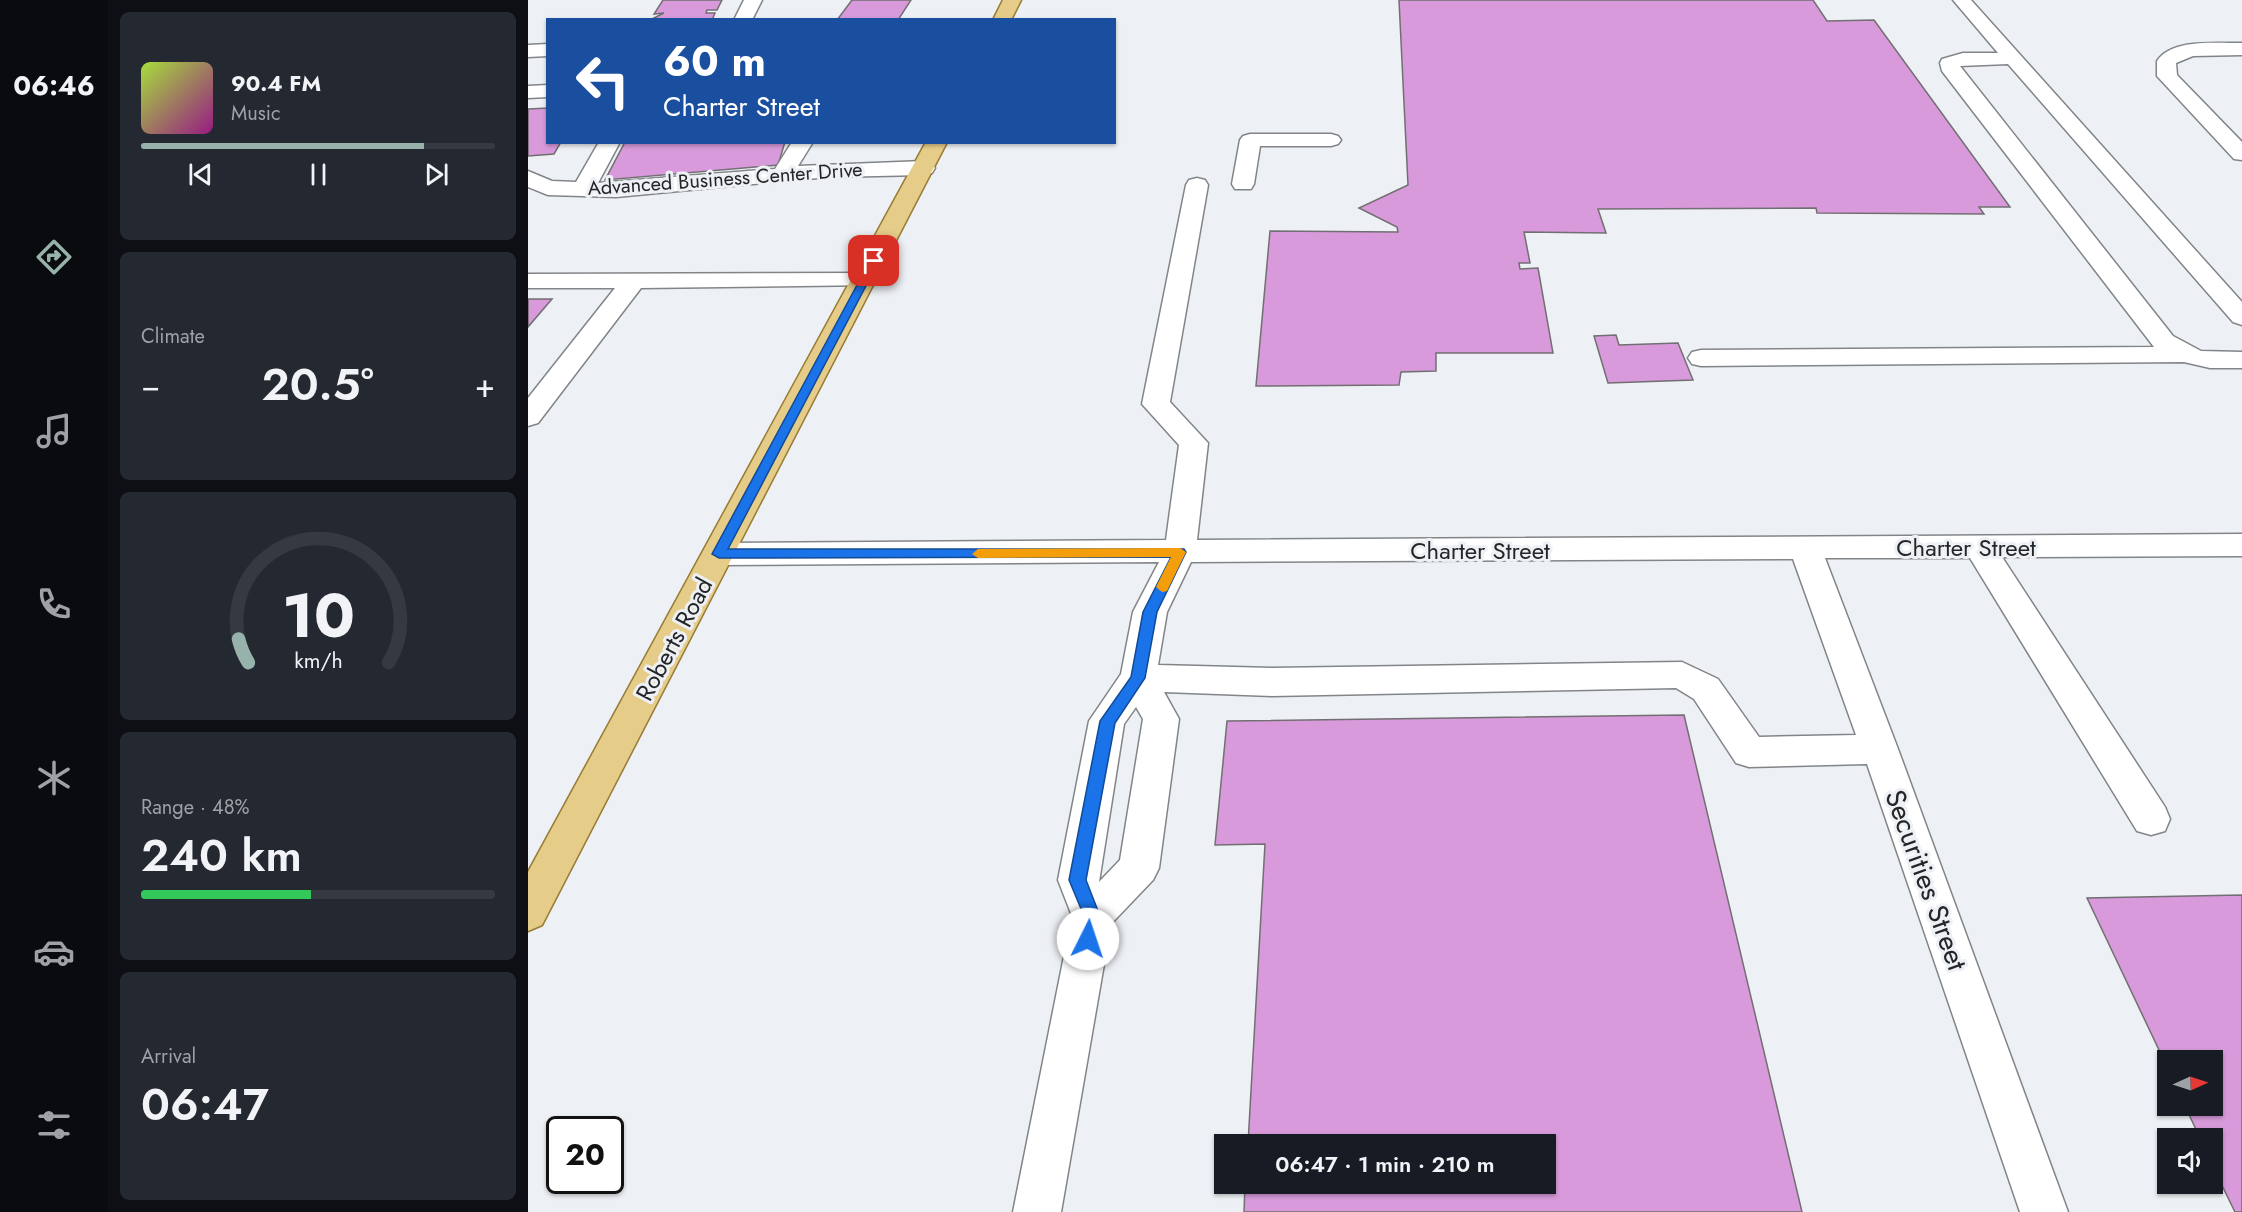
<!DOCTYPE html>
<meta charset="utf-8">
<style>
body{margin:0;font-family:Jost,sans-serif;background:#242831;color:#f1f3f6;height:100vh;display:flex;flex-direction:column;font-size:22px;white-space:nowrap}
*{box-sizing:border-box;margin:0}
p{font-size:20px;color:#9ea1a6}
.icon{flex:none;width:33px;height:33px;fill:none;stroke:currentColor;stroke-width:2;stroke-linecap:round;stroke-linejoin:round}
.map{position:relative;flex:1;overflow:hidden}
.side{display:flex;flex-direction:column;gap:12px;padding:12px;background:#0d0f14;width:420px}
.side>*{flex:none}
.guide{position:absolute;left:18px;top:18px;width:570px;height:126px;border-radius:0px;box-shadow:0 2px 4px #0004;background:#1a4fa0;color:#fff;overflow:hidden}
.needle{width:39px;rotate:87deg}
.buttons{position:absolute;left:1629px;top:1050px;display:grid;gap:12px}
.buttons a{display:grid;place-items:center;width:66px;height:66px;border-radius:0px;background:#171b24;box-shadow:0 2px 4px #0004;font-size:30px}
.speed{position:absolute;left:18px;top:1116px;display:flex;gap:12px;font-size:30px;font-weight:700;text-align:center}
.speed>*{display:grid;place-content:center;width:78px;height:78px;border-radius:50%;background:#171b24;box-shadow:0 2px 4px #0004;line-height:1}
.speed .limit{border:3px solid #111;border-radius:9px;background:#fff;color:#111}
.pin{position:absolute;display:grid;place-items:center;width:51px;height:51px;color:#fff;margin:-26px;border-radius:12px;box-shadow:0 3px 9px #0006}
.me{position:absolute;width:66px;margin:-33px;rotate:4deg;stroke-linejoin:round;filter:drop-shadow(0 0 4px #0008)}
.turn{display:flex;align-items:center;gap:21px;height:126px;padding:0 18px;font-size:27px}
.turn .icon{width:78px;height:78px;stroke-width:2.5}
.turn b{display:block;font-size:42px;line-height:51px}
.big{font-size:45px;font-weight:600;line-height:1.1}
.side .card{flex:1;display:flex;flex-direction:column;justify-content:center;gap:9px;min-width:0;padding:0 21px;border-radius:9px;background:#242831}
.side .dial{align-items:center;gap:0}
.dial svg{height:156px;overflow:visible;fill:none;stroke:#363941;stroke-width:7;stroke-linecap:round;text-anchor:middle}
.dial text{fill:#f1f3f6;stroke:none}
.song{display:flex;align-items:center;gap:18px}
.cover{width:72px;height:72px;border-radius:9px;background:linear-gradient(135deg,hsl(80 70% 55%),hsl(310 70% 35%))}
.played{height:6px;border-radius:3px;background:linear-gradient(90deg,#97b2aa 80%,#363941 80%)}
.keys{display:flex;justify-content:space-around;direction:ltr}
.heat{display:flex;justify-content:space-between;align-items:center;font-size:33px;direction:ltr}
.charge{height:9px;border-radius:4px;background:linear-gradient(90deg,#34c759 48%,#363941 0)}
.trip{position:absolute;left:686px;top:1134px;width:342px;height:60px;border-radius:0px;background:#171b24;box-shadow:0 2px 4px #0004;font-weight:600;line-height:60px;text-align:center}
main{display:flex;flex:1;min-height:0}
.dock{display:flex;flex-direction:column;width:108px;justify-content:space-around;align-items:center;background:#090b0e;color:#9ea1a6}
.dock .icon{width:42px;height:42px}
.dock .selected{color:#97b2aa}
.dock b{font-size:27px;color:#f1f3f6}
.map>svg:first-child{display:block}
.building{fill:#d89ada;stroke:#726f72;stroke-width:1.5}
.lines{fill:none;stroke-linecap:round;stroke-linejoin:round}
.minor-casing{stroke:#828588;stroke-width:3}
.major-casing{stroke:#977b33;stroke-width:3}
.minor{fill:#fff;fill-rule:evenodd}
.major{fill:#e6cc89;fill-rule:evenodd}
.route{fill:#1a73e8;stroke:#114b97;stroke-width:1.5}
.slow{fill:#f59e0b}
.labels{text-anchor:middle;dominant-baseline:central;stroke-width:6;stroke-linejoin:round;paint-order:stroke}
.far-street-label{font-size:20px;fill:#242526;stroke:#edf0f4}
.street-label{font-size:24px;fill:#242526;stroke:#edf0f4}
.near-street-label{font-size:28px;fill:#242526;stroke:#edf0f4}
</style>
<main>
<nav class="dock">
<b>06:46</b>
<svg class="icon selected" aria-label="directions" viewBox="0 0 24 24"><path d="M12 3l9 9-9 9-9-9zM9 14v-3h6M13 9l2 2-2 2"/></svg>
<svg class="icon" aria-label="music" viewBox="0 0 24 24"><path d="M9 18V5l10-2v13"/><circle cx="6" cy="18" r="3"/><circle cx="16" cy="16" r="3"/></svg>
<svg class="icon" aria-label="phone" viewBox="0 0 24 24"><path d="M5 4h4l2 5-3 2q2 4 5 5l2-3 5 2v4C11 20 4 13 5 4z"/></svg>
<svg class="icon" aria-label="climate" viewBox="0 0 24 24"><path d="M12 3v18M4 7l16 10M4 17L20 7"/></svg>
<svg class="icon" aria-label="car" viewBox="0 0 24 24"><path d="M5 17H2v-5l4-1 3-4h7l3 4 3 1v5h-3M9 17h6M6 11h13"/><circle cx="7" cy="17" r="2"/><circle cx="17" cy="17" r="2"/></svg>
<svg class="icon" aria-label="filters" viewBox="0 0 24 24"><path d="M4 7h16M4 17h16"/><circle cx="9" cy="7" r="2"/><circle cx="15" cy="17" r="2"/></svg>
</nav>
<section class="side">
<div class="card">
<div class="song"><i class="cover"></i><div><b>90.4 FM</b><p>Music</p></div></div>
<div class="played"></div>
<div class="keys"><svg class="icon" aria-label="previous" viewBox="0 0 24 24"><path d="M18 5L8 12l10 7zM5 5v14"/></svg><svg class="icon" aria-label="pause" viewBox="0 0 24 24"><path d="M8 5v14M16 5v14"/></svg><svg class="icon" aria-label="next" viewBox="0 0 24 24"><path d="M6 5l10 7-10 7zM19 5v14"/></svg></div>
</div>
<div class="card"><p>Climate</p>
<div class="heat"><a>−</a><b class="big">20.5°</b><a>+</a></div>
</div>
<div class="card dial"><svg viewBox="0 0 100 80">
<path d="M14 69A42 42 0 1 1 86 69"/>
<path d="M14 69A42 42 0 0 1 9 57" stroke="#97b2aa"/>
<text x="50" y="56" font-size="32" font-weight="700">10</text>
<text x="50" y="72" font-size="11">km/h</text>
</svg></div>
<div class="card"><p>Range · 48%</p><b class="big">240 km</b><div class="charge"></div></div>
<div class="card"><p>Arrival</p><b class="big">06:47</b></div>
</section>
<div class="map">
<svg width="1714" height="1212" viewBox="0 0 1714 1212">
<rect width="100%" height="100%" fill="#edf0f4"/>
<g class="building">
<path d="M135,0H194L189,10H179L178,13H187L184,20H122L136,13L126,14Z"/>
<path d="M324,0H383L370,20H309Z"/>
<path d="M871,0H1285L1299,21L1346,20L1482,207H1451L1456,214L1289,213L1288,208L1070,209L1078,233L996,232L1002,263H991L992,269L1010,268L1025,353H908V371L873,372L871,385L728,386L742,231L870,232L869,227L831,208L880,185Z"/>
<path d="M20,108V142H33L26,154L0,156V109Z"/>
<path d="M97,142H257L250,165L77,180Z"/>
<path d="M0,299H24L0,327Z"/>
<path d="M1088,335L1091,345L1150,343L1165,380L1080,383L1066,336Z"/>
<path d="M1156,715L1274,1212H716L717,1184H1017V1144H720L737,844L687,845L699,721Z"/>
<path d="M1714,895V1212H1707L1684,1165V1138H1672L1657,1106H1684V1060H1640V1069L1559,898Z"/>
</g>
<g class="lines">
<defs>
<g id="minor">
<path d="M216,0H234L224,20H206Z"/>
<path d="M1425,0H1443L1714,302V325L1705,322L1480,64L1432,66L1645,336L1673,351L1714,352V368H1682L1656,362L1173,366L1164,364L1160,358L1164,352L1173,350L1626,347L1414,71L1412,63L1414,59L1435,53H1470Z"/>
<path d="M1704,43H1714V55L1665,56L1648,63L1649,75L1714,142V160L1706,159L1629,76V61C1643,40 1682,43 1704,43Z"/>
<path d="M20,44V56L0,57V45Z"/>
<path d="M20,85V97L0,98V86Z"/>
<path d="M722,134H803L810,136L813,140L810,144L803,146H732L726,184L723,189H707L704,184L712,140L715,136Z"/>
<path d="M71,142H92L70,183L247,169L264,142H285L270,166L396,161L404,163L407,168L404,173L396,175L301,177L88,197L20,195L0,187V171L24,181L48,182Z"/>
<path d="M669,178L677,180L680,185L642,402L680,443L669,540L1714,534V556L1474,557L1637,807L1642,819L1637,831L1623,835L1609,831L1442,558H1297L1370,749L1540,1212H1492L1339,764L1221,767L1208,763L1166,699L1148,688L744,696L636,692L651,719L631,868L625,880L583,924L533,1212H485L544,916L530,880L561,721L593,674L605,612L631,562L191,565L180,562L175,554L180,546L191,543L638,540L651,445L614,404L658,185L661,180ZM1265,559L1328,735L1231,737L1190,679L1154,662L744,668L630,665L639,612L663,562ZM608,707L615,719L592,860L571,882L596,724Z"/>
<path d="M337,273L346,275L349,280L346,285L113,288L10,423L0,426V398L87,288H0V274Z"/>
</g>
<g id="major">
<path d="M475,0H493L483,20H465Z"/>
<path d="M398,142H419L14,925L0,931V872Z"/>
</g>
</defs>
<use href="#minor" class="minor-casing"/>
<use href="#major" class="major-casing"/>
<use href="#minor" class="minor"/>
<use href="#major" class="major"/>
</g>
<path class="route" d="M346,258L351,261L200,549H656L658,552L629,612L617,678L587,723L558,880L572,916L566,945L560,947L554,945L551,939L556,916L541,880L572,721L603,677L615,612L643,557L191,558L184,554L342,261Z"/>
<path class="slow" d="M652,548L658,552L639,591L634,592L628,587L643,557L450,558L444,554L450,549Z"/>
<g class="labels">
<g class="far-street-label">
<text transform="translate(197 179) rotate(-4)">Advanced Business Center Drive</text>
</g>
<g class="street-label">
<text x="1438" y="547">Charter Street</text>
<text x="952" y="550">Charter Street</text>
<text transform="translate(146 639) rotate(-62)">Roberts Road</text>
</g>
<g class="near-street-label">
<text transform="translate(1398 880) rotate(70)">Securities Street</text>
</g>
</g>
</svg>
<div class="buttons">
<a><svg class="needle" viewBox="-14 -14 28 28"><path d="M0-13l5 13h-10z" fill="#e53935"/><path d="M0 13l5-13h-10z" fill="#9ea1a6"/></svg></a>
<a><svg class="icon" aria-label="sound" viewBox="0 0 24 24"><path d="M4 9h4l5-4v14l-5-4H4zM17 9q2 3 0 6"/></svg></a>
</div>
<div class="speed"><div class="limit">20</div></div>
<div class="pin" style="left:346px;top:261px;background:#d93025"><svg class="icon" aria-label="arrive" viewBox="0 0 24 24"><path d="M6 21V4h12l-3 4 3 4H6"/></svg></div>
<svg class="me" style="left:560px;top:939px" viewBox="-20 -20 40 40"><circle r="19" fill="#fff"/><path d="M0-13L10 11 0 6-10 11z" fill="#1a73e8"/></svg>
<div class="trip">06:47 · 1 min · 210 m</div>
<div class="guide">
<div class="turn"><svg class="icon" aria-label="left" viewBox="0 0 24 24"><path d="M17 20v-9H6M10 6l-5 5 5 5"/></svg><div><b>60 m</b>Charter Street</div></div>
</div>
</div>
</main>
